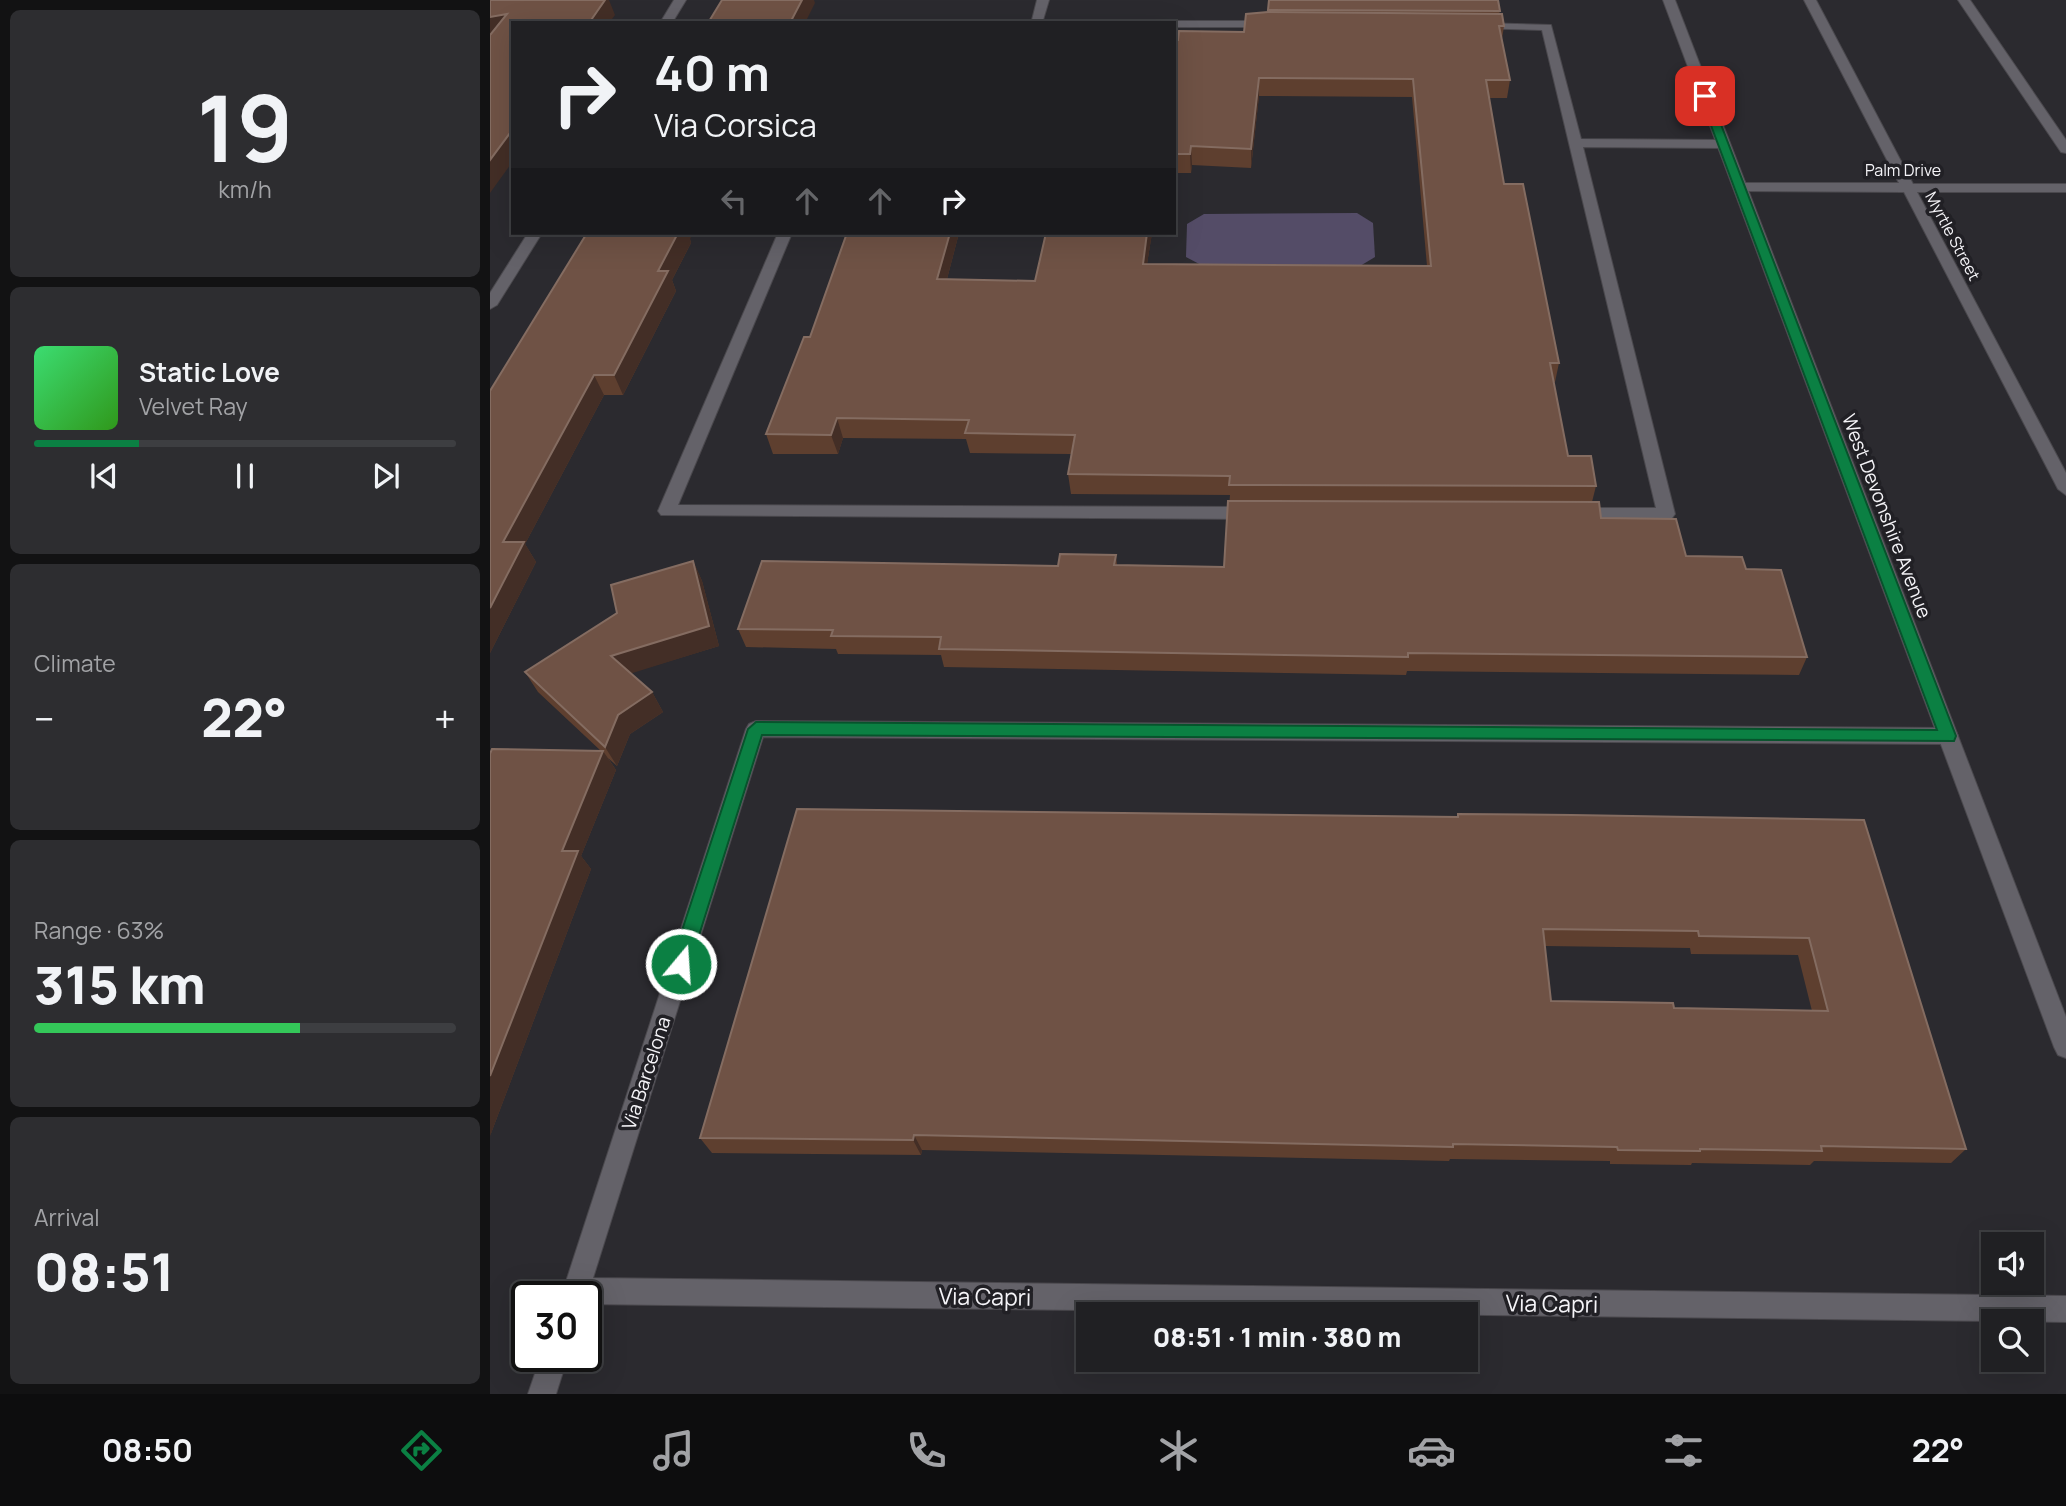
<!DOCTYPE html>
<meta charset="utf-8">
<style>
body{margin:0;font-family:Manrope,sans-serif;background:#2d2d30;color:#f1f3f6;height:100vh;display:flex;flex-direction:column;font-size:26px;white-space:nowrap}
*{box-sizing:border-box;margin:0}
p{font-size:23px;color:#a2a3a6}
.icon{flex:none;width:38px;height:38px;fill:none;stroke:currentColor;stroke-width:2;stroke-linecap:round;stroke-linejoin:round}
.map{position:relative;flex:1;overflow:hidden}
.sheet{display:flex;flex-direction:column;gap:10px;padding:10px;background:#121213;width:490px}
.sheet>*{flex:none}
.guide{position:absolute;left:21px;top:21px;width:665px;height:214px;border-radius:0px;box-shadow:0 7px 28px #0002,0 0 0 2px #3d3e41;background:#202023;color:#f1f3f6;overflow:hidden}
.fabs{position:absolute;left:1491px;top:1232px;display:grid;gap:14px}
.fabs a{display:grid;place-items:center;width:63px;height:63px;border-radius:0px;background:#202023;box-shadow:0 7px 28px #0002,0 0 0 2px #3d3e41;font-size:35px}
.speed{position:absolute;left:21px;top:1281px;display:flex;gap:14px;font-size:35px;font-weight:700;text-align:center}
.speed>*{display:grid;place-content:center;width:91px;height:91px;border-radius:50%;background:#202023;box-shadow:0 7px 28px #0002,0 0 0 2px #3d3e41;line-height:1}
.speed .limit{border:4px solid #111;border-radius:10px;background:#fff;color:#111}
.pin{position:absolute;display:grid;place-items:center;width:60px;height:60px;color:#fff;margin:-30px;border-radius:14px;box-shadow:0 4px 10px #0006}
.me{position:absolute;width:77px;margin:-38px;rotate:18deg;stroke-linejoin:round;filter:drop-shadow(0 0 5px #0008)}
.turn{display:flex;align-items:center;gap:24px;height:147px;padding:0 28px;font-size:32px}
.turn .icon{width:91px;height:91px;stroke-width:2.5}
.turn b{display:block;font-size:49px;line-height:60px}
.lanes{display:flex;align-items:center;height:66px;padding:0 28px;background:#0003;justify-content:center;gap:35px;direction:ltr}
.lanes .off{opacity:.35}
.big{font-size:52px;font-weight:800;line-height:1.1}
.sheet .card{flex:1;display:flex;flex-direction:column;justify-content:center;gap:10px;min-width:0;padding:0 24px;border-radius:10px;background:#2d2d30}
.sheet .dial{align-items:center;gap:0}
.dial b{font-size:91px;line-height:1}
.song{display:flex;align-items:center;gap:21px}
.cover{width:84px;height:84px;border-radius:10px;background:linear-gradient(135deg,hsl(140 70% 55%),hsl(110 70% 35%))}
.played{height:7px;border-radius:4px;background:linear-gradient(90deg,#0b8043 25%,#3d3e41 25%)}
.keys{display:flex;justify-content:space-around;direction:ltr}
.heat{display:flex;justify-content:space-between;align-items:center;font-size:38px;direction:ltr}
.charge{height:10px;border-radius:5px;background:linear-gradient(90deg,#34c759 63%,#3d3e41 0)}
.trip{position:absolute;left:586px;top:1302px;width:402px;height:70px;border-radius:0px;background:#202023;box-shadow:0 7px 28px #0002,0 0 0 2px #3d3e41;font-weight:800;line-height:70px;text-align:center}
.tabs{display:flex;height:112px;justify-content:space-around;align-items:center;background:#0d0d0e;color:#a2a3a6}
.tabs .icon{width:49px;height:49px}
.tabs .selected{color:#0b8043}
.tabs b{font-size:32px;color:#f1f3f6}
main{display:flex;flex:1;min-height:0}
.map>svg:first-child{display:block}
.green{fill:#544c67}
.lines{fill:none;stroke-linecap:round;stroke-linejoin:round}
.service-casing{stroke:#4a484d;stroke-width:2}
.minor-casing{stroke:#4a484d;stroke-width:2}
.secondary-casing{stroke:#4a484d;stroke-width:2}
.service{fill:#646269;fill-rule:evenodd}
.minor{fill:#646269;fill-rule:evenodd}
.secondary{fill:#646269;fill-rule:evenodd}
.wall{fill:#5e3f2f;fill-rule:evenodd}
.shaded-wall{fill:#432e26}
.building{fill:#6f5245;stroke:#846c61;stroke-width:2;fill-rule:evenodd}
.route{fill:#0b8043;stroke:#07532c;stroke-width:2}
.labels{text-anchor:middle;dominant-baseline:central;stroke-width:7;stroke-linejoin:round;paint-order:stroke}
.far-street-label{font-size:16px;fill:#f5f4f8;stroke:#212025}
.street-label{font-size:19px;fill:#f5f4f8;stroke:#212025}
.near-street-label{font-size:23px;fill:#f5f4f8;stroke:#212025}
</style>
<main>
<section class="sheet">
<div class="card dial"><b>19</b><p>km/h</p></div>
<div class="card">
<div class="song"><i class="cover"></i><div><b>Static Love</b><p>Velvet Ray</p></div></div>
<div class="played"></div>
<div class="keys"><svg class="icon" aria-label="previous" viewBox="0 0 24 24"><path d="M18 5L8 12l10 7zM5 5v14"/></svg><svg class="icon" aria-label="pause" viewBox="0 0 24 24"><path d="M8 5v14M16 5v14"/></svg><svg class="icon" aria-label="next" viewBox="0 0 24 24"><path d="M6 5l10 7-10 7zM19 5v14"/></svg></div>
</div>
<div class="card"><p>Climate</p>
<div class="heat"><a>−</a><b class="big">22°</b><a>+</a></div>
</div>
<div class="card"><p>Range · 63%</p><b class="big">315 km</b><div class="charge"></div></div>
<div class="card"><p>Arrival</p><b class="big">08:51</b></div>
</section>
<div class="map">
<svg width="1576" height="1394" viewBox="0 0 1576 1394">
<rect width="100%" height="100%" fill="#2b2a2f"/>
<path class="green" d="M867,213L883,223L885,257L870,266H713L696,257L697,224L714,214Z"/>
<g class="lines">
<defs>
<g id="service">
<path d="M547,0H559L553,20H594L600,23H379L385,20H542Z"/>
<path d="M1314,0H1326L1423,184H1576V192H1427L1576,473V495L1568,489L1414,192L1250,191L1243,187L1250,183H1409Z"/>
<path d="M1468,0H1480L1576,140V153L1571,152Z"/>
<path d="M684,21H780L786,24L780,27H684V23H679Z"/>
<path d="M988,23L1061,25L1091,139L1234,140L1240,144L1234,148L1093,147L1185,514L1182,518L1086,520L1077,514L1086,508H1166L1052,30L984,28V24Z"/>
<path d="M288,233H302L188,505L762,507L771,513L762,519L171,515L168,511Z"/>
</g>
<g id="minor">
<path d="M184,0H196L182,23H170Z"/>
<path d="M38,233H52L7,305L0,309V293Z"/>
<path d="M266,721L1458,728L1465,730L1468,736L1465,742L1458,744L273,737L103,1278L1576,1296V1322L96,1304V1297H71L256,729L259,724Z"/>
<path d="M51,1356H78L66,1394H38Z"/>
</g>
<path id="secondary" d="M1173,0H1185L1576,1017V1058L1568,1055L1564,1047Z"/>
</defs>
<use href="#service" class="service-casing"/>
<use href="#minor" class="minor-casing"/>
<use href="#secondary" class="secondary-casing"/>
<use href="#service" class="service"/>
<use href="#minor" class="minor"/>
<use href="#secondary" class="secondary"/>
</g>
<g class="wall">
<path d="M779,0L1010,11L1009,14L1014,26L1012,39L1020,80L1017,98H999L1014,184L1069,363L1065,382H1063L1078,456L1106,486L1102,502L1111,518L1196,556L1256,569L1317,657L1309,675L917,671L916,675L454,667L451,655L348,654L346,649L256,647L248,629L626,555L627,565L734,567L740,495L581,494L578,474L581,454L480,453L476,439L353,438L348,454H283L276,434L320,337L357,233H469L457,279L545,281L662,233L657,264L937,266L922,97L769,96L761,168L702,165L701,173H684V40L754,32L778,12Z"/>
<path d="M200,239L201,243L182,280L186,291L133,395H114L35,544L46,562L0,653V391Z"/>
<path d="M203,561L212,581L229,646L140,673L162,692L173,712L140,734L127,766L118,758L126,770L91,856L101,869L0,1136L111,751L48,692L35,672L127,613Z"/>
<path d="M968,814L1374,820L1476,1149L1461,1163L1324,1161L1320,1165L1202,1163L1201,1165L1120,1164V1161L960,1159L959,1161L432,1150L431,1155L222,1153L210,1138L968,817ZM1055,946L1200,948L1201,954L1308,955L1322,1011L1184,1008L1061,1001Z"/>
</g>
<g class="shaded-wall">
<path d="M115,0H119L125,15L119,23H99Z"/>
<path d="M312,0H324L325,3L315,23H300Z"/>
<path d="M17,14L0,37V17Z"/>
<path d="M769,78V96L761,168V149Z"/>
<path d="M23,129V161L0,193V160Z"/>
<path d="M701,146L702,165L701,173L700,154Z"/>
<path d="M188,233H203L200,239L201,243L182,280L186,291L133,395L124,375L168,271Z"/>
<path d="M460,233H469L452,298L447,279Z"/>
<path d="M657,233H662L654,283L653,264Z"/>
<path d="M104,375L114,395L35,544L46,562L0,653V608L13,542Z"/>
<path d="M347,418L353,438L348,454L341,435Z"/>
<path d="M203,561L212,581L229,646L133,676L121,656Z"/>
<path d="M162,692L173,712L140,734L127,766L115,747L128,715Z"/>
<path d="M113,751L126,770L91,856L101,869L0,1136V1076L72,851Z"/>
<path d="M424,1135L432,1150L431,1155L423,1140Z"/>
</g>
<g class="building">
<path d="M0,0H115L99,23H23V129L0,160V35L17,14L0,17Z"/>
<path d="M232,0H312L300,23H218Z"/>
<path d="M779,0H1008L1010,11L778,10Z"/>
<path d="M778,12L1012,14L1014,26H1009L1020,80H996L1014,184H1033L1069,363H1060L1078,456H1101L1106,486L739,485L740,476L578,474L585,435L475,433L479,420L347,418L341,435L276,434L314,337H320L357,233H460L447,279L545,281L556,233H657L653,264L941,266L923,79L769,78L761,149L701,146L700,154H684V40H688L689,31L754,32L756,14Z"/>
<path d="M97,233H188L168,271H178L124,375H104L13,542H34L0,608V391Z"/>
<path d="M738,501L1109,502L1111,518L1186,519L1196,556L1252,557L1256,569L1291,570L1317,657L918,653V657L449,649L451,637L341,636L343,630L248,629L272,561L568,566L570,554L626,555L624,565L734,567Z"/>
<path d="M203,561L219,626L121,656L162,692L128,715L115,747L35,672L127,613L121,585Z"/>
<path d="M2,749L113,751L72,851H88L0,1076V754Z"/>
<path d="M307,809L968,817V814L1082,815L1374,820L1476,1149L1331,1146L1332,1151L1210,1149V1151L1128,1150L1127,1147L963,1144V1147L424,1135L423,1140L210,1138ZM1053,929L1208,931L1209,936L1319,938L1338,1011L1184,1008L1183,1003L1061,1001Z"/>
</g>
<path class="route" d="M1215,93L1220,96L1466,736L1464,741L272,735L200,964L197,970L191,973L184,970L181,964L258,729L266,722L1447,730L1210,96Z"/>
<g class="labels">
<g class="far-street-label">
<text x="1413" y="170">Palm Drive</text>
<text transform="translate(1463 236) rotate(62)">Myrtle Street</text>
</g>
<g class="street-label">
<text transform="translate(1397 516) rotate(69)">West Devonshire Avenue</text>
<text transform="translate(156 1073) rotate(-72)">Via Barcelona</text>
</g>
<g class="near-street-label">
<text transform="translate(495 1296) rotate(1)">Via Capri</text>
<text transform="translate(1062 1303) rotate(1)">Via Capri</text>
</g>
</g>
</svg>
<div class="fabs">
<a><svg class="icon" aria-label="sound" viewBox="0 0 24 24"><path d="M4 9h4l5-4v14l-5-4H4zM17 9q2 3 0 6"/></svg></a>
<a><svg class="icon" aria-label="search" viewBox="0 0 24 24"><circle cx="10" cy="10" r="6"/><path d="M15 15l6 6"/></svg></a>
</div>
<div class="speed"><div class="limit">30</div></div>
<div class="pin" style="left:1215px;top:96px;background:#d93025"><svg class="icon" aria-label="arrive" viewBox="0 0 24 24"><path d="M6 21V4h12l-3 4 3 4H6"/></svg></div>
<svg class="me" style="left:191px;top:964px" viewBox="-20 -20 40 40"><circle r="17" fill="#0b8043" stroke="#fff" stroke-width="3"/><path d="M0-11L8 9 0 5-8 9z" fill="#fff"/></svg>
<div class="trip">08:51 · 1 min · 380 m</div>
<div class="guide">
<div class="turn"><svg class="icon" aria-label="right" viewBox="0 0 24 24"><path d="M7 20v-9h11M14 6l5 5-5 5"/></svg><div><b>40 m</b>Via Corsica</div></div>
<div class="lanes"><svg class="icon off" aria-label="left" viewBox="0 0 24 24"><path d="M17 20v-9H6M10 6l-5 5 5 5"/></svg><svg class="icon off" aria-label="ahead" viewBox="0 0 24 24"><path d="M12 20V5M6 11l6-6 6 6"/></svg><svg class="icon off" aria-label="ahead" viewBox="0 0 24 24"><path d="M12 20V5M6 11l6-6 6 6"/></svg><svg class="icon" aria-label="right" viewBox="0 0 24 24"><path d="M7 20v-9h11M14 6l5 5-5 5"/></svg></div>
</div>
</div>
</main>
<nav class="tabs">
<b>08:50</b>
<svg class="icon selected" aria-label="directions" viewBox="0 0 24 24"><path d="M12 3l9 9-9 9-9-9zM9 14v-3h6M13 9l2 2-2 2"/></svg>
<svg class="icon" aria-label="music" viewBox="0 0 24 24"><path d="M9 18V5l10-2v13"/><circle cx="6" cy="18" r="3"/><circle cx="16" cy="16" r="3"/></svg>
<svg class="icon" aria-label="phone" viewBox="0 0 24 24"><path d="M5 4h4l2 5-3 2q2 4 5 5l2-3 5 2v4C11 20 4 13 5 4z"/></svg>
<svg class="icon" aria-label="climate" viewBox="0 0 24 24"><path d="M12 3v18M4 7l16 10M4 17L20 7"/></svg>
<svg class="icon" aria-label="car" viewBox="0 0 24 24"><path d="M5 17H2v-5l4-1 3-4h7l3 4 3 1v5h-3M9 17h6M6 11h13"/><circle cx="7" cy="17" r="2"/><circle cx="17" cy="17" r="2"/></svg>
<svg class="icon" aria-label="filters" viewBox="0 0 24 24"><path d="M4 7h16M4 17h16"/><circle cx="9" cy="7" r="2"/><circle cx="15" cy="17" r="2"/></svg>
<b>22°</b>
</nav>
